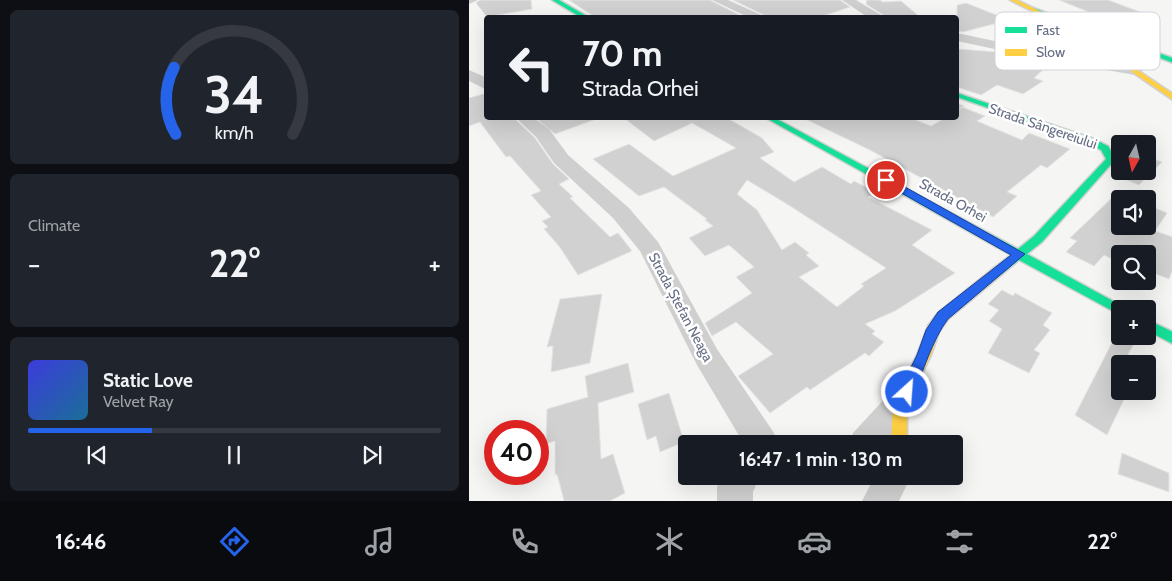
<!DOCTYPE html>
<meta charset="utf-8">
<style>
body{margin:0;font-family:Cabin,sans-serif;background:#20242c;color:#f1f3f6;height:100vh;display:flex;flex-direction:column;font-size:19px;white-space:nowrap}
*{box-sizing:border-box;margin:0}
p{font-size:16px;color:#9ea1a6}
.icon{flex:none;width:28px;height:28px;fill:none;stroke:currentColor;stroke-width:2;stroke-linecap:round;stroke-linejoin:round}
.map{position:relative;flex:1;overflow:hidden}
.side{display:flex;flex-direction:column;gap:10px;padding:10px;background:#0d0f14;width:469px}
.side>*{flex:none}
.top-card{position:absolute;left:15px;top:15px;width:475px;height:105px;border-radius:5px;box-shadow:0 5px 20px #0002;background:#171b24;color:#f1f3f6;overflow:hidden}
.needle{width:32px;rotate:188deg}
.tools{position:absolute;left:642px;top:135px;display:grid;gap:10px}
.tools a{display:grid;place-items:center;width:45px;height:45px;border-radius:5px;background:#171b24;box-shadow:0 5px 20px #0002;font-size:25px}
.speed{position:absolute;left:15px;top:420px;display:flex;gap:10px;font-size:25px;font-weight:700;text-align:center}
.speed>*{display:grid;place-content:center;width:65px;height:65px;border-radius:50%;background:#171b24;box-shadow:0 5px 20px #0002;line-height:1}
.speed .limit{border:8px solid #d22;background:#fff;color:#111}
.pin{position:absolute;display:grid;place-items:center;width:42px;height:42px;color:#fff;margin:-21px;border:2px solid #fff;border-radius:50%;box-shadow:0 1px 5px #0007}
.me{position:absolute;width:55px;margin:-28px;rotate:26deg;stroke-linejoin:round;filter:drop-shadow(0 0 4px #0008)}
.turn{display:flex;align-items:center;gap:18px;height:105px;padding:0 15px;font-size:22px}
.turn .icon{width:65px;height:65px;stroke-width:2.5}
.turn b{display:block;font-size:35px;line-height:42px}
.big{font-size:38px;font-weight:800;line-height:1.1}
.side .card{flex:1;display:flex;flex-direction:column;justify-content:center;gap:8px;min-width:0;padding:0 18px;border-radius:8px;background:#20242c}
.side .dial{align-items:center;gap:0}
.dial svg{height:130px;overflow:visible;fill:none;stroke:#363941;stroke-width:7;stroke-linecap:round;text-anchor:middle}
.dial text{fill:#f1f3f6;stroke:none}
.song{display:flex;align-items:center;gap:15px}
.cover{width:60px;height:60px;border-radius:8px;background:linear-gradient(135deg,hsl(240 70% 55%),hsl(200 70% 35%))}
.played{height:5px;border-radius:2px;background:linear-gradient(90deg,#2563eb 30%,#363941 30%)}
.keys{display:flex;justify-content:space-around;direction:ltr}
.heat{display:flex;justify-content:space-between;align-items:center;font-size:28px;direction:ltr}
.trip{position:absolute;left:209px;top:435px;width:285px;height:50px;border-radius:5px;background:#171b24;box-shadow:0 5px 20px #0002;font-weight:800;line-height:50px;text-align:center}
.dock{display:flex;height:80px;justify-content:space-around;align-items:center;background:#090b0e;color:#9ea1a6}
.dock .icon{width:35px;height:35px}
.dock .current{color:#2563eb}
.dock b{font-size:22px;color:#f1f3f6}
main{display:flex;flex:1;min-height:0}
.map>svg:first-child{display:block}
.building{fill:#d1d1d2;stroke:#e4e4e4;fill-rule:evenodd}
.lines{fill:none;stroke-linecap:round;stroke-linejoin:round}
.fast-casing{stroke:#d1d1d3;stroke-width:3}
.slow-casing{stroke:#d1d1d3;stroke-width:3}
.street{fill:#cfcfd0;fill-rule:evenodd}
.fast{fill:#16e098;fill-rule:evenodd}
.slow{fill:#ffcf43;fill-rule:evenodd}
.route{fill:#2563eb;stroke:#184099}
.labels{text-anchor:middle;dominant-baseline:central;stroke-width:5;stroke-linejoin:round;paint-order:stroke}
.street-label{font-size:14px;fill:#656d83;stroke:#fff}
.key{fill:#fff;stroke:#d1d3da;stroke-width:1}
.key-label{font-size:14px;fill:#656d83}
</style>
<main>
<section class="side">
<div class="card dial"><svg viewBox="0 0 100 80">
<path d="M14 69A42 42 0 1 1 86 69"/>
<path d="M14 69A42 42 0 0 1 13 28" stroke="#2563eb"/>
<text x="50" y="56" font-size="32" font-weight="700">34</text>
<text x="50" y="72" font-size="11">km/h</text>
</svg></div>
<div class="card"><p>Climate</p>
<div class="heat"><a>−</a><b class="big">22°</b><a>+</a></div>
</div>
<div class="card">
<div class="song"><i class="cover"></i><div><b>Static Love</b><p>Velvet Ray</p></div></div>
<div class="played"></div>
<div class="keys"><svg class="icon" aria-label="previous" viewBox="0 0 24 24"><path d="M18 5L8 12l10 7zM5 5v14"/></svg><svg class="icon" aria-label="pause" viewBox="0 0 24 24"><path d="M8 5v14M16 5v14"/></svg><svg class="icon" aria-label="next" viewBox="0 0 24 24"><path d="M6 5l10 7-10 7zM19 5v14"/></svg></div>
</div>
</section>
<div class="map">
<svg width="704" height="501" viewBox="0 0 704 501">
<rect width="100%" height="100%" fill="#f5f5f4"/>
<g class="building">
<path d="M11,0H62L63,9L18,17L7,3Z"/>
<path d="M100,0H241L276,18H127Z"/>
<path d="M264,0H371L381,7L348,18H301Z"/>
<path d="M398,0H410L414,2L432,1L452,18H419L397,4Z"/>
<path d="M590,0H639L674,13L669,14L676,17L644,22Z"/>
<path d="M497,3L540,20L494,32L488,31V5Z"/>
<path d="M488,49L529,52L552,57L549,59L578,66L565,78L574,81L554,94L528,85L512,95L488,87Z"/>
<path d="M18,93V118H45L66,138L84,164L100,179L90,184L104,197L101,198L141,237L149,233L163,251L109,275L90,246L75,229L79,227L73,221L82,217L62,195L72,191L41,156L37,157L11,122L0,126V98Z"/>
<path d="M488,103L495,106L488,110L493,107L516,116L508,121L553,140L560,133L601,149L578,168L572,165L538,192L548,196L524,217L401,150L334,118H442L462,126L476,118H488Z"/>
<path d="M67,118H127V119L86,134Z"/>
<path d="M155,118H258L293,138L305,152L291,158L325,182L353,167L382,184L385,181L406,192L399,197L463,230L443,245L486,273L426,311L396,324L406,331L403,334L415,342L400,356L396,353L341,390L338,387L301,413L269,376L304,354L267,322L243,336L236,323L283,293L267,277L285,267L260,245L236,256L220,238L244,226L236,220L238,219L195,187L170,196L124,159L160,144L204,176L267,148L223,123L185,141ZM278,180L318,204L417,268L392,284L395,286L368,307L330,277L350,266L337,255L340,253L326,242L313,250L288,210L268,194Z"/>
<path d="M679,157L693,162L670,185L643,174L651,165V171H679Z"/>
<path d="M649,192L664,199H651V226H679V205L698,213L686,231L704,237V269L700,279L679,271V254H667L652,248L643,259L635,255L625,266L597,252L608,241L601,238Z"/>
<path d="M533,290L544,296L546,293L583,313L574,325L581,330L565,350L571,353L560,373L519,353L533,329L520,321L530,310L519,304Z"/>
<path d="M133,294L121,363L82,372L84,346L78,347L91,299Z"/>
<path d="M651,327V336L669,337L659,354L673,361L672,364H651V391H659L638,435L606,415Z"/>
<path d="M159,363L165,392L129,403L132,459L144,454L156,493L141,501H95L88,474L86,475V441L77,444L78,409L119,397L116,376Z"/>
<path d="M200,393L215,442L191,452L187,436L178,440L169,404Z"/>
<path d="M653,453L700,473V492L649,474Z"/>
</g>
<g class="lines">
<defs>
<g id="fast">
<path d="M83,0H90L121,18H113Z"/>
<path d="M564,8L704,58V63L564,10Z"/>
<path d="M488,93L625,139L639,146L647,159L645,161L573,242L558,254L655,307L657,309H651V315L550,260L533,274H525L523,271L525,268L542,255L297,118H306L549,249L565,236L637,159L632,150L619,143L488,97Z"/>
<path d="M679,320L704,332V344L679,331Z"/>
</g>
<g id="slow">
<path d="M541,0H548L609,30L704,94V100L605,32Z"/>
<path d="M529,267L533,268L535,271L533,274L479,319L470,332L462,355L438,404V444H422L424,404L448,355L459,326L469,313L525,268Z"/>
</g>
</defs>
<use href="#fast" class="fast-casing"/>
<use href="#slow" class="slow-casing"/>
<g class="street">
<path d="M0,0H9L0,4Z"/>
<path d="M243,0H259L299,18H281Z"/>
<path d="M373,0H387L417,18H400Z"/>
<path d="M488,33L568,50L666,65L674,70L666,75L568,58L488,41Z"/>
<path d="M0,70L18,78V90L0,81Z"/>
<path d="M47,118H65L80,129L99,155L160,208L189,242L248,349L305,433L309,444H275L228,365L171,251L144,218L85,163L67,137Z"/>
<path d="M431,390L442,394L447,404L442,414L418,444H380L384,433L420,394Z"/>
<path d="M253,476H291L284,492V501H248V487Z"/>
<path d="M406,476H442L430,501H393Z"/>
</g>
<use href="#fast" class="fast"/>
<use href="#slow" class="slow"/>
</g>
<path class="route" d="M413,178H420L556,254L479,319C463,340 454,373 443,397L438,399L432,397L430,392L448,355L457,330L469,312L542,255L413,182Z"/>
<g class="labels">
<g class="street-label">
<text transform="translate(574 126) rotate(19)">Strada Sângereiului</text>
<text transform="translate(484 200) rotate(29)">Strada Orhei</text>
<text transform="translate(212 307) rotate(62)">Strada Ștefan Neaga</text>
</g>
</g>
<rect x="526" y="12" width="165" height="58" rx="8" class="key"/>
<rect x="536" y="27" width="22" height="6" fill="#16e098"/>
<rect x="536" y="49" width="22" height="7" fill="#ffcf43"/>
<g class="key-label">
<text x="567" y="35">Fast</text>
<text x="567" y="57">Slow</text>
</g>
</svg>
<div class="tools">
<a><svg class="needle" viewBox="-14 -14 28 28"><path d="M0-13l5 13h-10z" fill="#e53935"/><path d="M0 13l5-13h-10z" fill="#9ea1a6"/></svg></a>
<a><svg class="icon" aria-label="sound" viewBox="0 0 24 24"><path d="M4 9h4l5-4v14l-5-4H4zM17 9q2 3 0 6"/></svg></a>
<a><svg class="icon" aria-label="search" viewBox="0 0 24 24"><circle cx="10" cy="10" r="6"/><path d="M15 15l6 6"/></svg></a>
<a>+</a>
<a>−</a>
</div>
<div class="speed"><div class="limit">40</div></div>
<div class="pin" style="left:417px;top:180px;background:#d93025"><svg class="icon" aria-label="arrive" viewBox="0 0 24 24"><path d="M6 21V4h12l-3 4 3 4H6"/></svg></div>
<svg class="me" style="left:438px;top:392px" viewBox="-20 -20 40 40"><circle r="17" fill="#2563eb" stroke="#fff" stroke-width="3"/><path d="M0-11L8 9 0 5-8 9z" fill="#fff"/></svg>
<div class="trip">16:47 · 1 min · 130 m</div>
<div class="top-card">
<div class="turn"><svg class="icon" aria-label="left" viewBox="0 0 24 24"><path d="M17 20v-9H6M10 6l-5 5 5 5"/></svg><div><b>70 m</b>Strada Orhei</div></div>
</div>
</div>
</main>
<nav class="dock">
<b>16:46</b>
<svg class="icon current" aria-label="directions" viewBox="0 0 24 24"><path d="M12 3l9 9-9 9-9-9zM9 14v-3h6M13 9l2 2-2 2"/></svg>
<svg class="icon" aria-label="music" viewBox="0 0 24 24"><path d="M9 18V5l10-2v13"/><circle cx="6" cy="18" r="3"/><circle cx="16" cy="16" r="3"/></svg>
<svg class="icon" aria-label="phone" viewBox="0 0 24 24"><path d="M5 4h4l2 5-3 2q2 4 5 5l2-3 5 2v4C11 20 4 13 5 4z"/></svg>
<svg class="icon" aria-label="climate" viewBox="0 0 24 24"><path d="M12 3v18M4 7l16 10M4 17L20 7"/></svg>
<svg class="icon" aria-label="car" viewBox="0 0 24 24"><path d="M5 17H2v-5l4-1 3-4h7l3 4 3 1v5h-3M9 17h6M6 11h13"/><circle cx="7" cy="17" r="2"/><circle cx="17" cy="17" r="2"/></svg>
<svg class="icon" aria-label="filters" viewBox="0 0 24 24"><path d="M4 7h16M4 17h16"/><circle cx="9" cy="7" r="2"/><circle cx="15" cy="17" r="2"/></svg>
<b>22°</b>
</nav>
